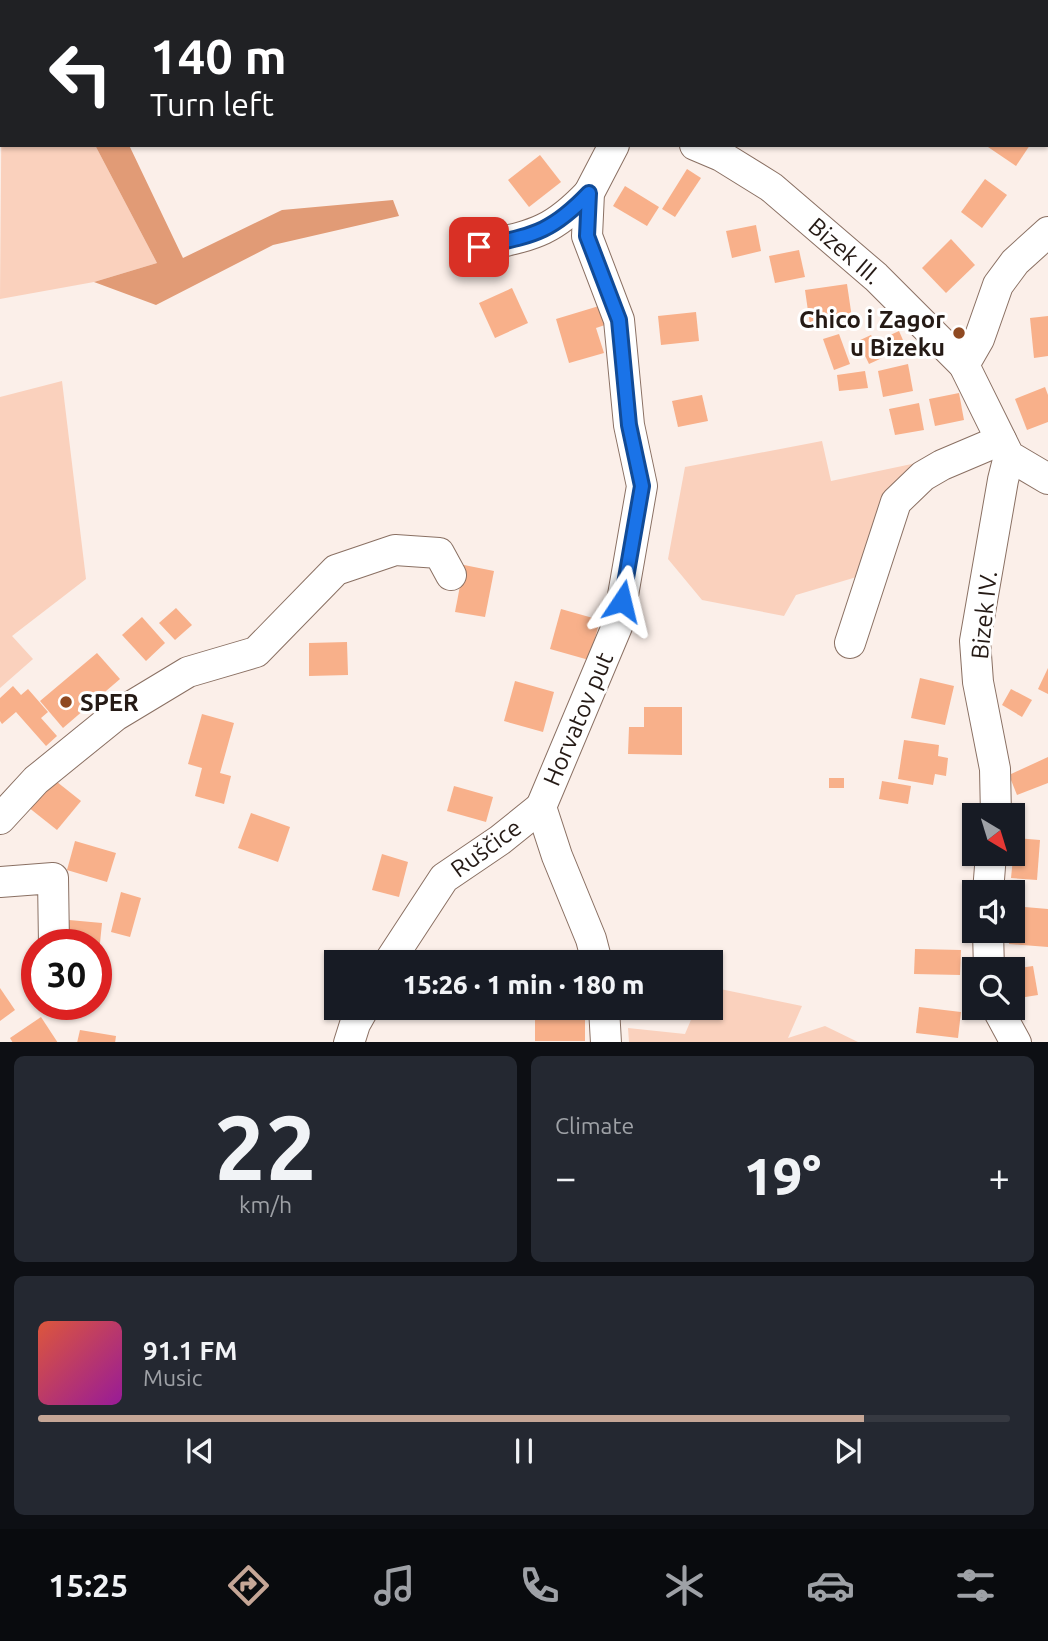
<!DOCTYPE html>
<meta charset="utf-8">
<style>
body{margin:0;font-family:Ubuntu,sans-serif;background:#242831;color:#f1f3f6;height:100vh;display:flex;flex-direction:column;font-size:26px;white-space:nowrap}
*{box-sizing:border-box;margin:0}
p{font-size:23px;color:#9ea1a6}
.icon{flex:none;width:38px;height:38px;fill:none;stroke:currentColor;stroke-width:2;stroke-linecap:round;stroke-linejoin:round}
.map{position:relative;height:1042px;overflow:hidden}
.sheet{display:flex;flex-direction:column;gap:14px;padding:14px;background:#0d0f14;flex:1}
.sheet>*{flex:none}
.banner{position:absolute;left:0px;top:0px;width:1048px;height:147px;box-shadow:0 2px 5px #0004;background:#202124;color:#fff;overflow:hidden}
.needle{width:46px;rotate:142deg}
.fabs{position:absolute;left:962px;top:803px;display:grid;gap:14px}
.fabs a{display:grid;place-items:center;width:63px;height:63px;border-radius:0px;background:#171b24;box-shadow:0 2px 5px #0004;font-size:35px}
.speed{position:absolute;left:21px;top:929px;display:flex;gap:14px;font-size:35px;font-weight:700;text-align:center}
.speed>*{display:grid;place-content:center;width:91px;height:91px;border-radius:50%;background:#171b24;box-shadow:0 2px 5px #0004;line-height:1}
.speed .limit{border:10px solid #d22;background:#fff;color:#111}
.pin{position:absolute;display:grid;place-items:center;width:60px;height:60px;color:#fff;margin:-30px;border-radius:14px;box-shadow:0 4px 10px #0006}
.me{position:absolute;width:77px;margin:-38px;rotate:10deg;stroke-linejoin:round;filter:drop-shadow(0 0 5px #0008)}
.turn{display:flex;align-items:center;gap:24px;height:147px;padding:0 35px;font-size:32px}
.turn .icon{width:91px;height:91px;stroke-width:2.5}
.turn b{display:block;font-size:49px;line-height:60px}
.big{font-size:52px;font-weight:800;line-height:1.1}
.sheet .widget{flex:1;display:flex;flex-direction:column;justify-content:center;gap:10px;min-width:0;padding:0 24px;border-radius:10px;background:#242831}
.sheet .dial{align-items:center;gap:0}
.dial b{font-size:91px;line-height:1}
.song{display:flex;align-items:center;gap:21px}
.cover{width:84px;height:84px;border-radius:10px;background:linear-gradient(135deg,hsl(10 70% 55%),hsl(300 70% 35%))}
.played{height:7px;border-radius:4px;background:linear-gradient(90deg,#c5a696 85%,#363941 85%)}
.keys{display:flex;justify-content:space-around;direction:ltr}
.heat{display:flex;justify-content:space-between;align-items:center;font-size:38px;direction:ltr}
.sheet .tiles{flex:1;display:grid;gap:14px;grid-template-columns:1fr 1fr}
.widget:last-child{grid-column:span 2}
.trip{position:absolute;left:324px;top:950px;width:399px;height:70px;border-radius:0px;background:#171b24;box-shadow:0 2px 5px #0004;font-weight:800;line-height:70px;text-align:center}
.tabs{display:flex;height:112px;justify-content:space-around;align-items:center;background:#090b0e;color:#9ea1a6}
.tabs .icon{width:49px;height:49px}
.tabs .on{color:#c5a696}
.tabs b{font-size:32px;color:#f1f3f6}
.map>svg:first-child{display:block}
.green{fill:#fad1bd}
.forest{fill:#e19b76}
.building{fill:#f8b08a}
.lines{fill:none;stroke-linecap:round;stroke-linejoin:round}
.minor-casing{stroke:#8a7063;stroke-width:32}
.minor{stroke:#fff;stroke-width:30}
.route-casing{stroke:#114b97;stroke-width:18}
.route{stroke:#1a73e8;stroke-width:12}
.poi-dot{fill:#8f4921;stroke:#fff;stroke-width:2.5}
.labels{text-anchor:middle;dominant-baseline:central;stroke-width:6;stroke-linejoin:round;paint-order:stroke}
.street-label{font-size:24px;fill:#251a15;stroke:#fff}
.poi-label{font-size:24px;font-weight:bold;fill:#251a15;stroke:#fff;text-anchor:end}
</style>
<div class="map">
<svg width="1048" height="1043" viewBox="0 0 1048 1043">
<rect width="100%" height="100%" fill="#fbefe9"/>
<g class="green">
<path d="M2,52V145H95L157,263L94,282L0,299Z"/>
<path d="M62,381L86,579L12,636L33,659L0,688V397Z"/>
<path d="M822,441L831,481L926,461L860,576L796,595L784,616L702,600L668,559L685,467Z"/>
<path d="M720,989L802,1006L788,1038L825,1026L858,1042H629L628,1028L685,1034L696,1008H710L711,991Z"/>
</g>
<path class="forest" d="M95,145H129L183,258L282,210L393,200L399,216L273,245L156,305L94,282L157,263Z"/>
<g class="building">
<path d="M990,145H1030L1016,166L988,147Z"/>
<path d="M540,155L561,182L529,207L508,180Z"/>
<path d="M687,169L701,178L675,217L662,209Z"/>
<path d="M985,179L1007,195L982,228L961,212Z"/>
<path d="M625,186L659,207L647,226L613,206Z"/>
<path d="M756,225L761,251L732,258L726,231Z"/>
<path d="M951,239L975,265L946,293L922,268Z"/>
<path d="M799,250L805,277L775,283L769,256Z"/>
<path d="M847,284L852,318L810,325L805,290Z"/>
<path d="M512,288L528,323L495,338L479,303Z"/>
<path d="M599,306L605,325L596,328L604,353L569,363L556,319Z"/>
<path d="M696,312L699,341L661,345L658,316Z"/>
<path d="M1048,316V356L1034,358L1030,318Z"/>
<path d="M899,331L906,347L869,364L858,341L871,335L875,342Z"/>
<path d="M839,334L850,364L834,370L823,339Z"/>
<path d="M908,364L913,391L883,397L878,371Z"/>
<path d="M865,371L868,388L839,391L837,375Z"/>
<path d="M1045,387L1048,395V422L1027,430L1015,399Z"/>
<path d="M959,393L964,420L935,426L929,399Z"/>
<path d="M702,395L708,421L678,427L672,401Z"/>
<path d="M919,403L924,430L895,435L889,409Z"/>
<path d="M464,565L494,571L485,617L455,612Z"/>
<path d="M176,608L192,625L175,640L159,623Z"/>
<path d="M561,609L600,620L589,660L550,649Z"/>
<path d="M142,617L165,643L146,661L122,635Z"/>
<path d="M347,642L348,675L309,676V643Z"/>
<path d="M97,653L120,679L63,728L40,701Z"/>
<path d="M1048,668V694L1038,689Z"/>
<path d="M920,678L954,686L945,725L911,718Z"/>
<path d="M515,681L554,692L543,732L504,721Z"/>
<path d="M13,686L21,695L28,689L48,712L41,718L57,736L46,746L16,712L2,724L0,721V698Z"/>
<path d="M1011,689L1032,700L1022,717L1002,705Z"/>
<path d="M644,707H682V755L628,754L629,727H644Z"/>
<path d="M202,714L234,723L220,773L231,776L224,804L195,796L202,768L188,764Z"/>
<path d="M904,740L939,745L938,756L948,758L946,776L935,774L933,785L898,779Z"/>
<path d="M1048,757V783L1017,795L1009,775Z"/>
<path d="M52,778L81,801L57,830L28,807Z"/>
<rect x="829" y="778" width="15" height="10"/>
<path d="M882,781L911,786L908,804L879,799Z"/>
<path d="M454,786L493,797L486,822L447,811Z"/>
<path d="M251,813L290,827L278,862L238,848Z"/>
<path d="M1015,838L1040,840L1037,880L1011,878Z"/>
<path d="M75,841L116,853L107,882L67,870Z"/>
<path d="M382,854L408,862L399,897L372,890Z"/>
<path d="M121,892L141,898L130,937L111,932Z"/>
<path d="M1013,906L1048,909V947L1009,944L1010,931H1013Z"/>
<path d="M69,920L102,923L99,953H96V945H67Z"/>
<path d="M915,949L961,950L960,975L914,974Z"/>
<path d="M621,952L652,955L651,962H620Z"/>
<path d="M31,956L37,958V984L22,979Z"/>
<path d="M1033,966L1038,995L1013,999V969Z"/>
<path d="M0,988L15,1010L0,1021Z"/>
<path d="M919,1007L961,1012L958,1038L916,1033Z"/>
<rect x="535" y="1008" width="50" height="33"/>
<path d="M631,1008H677L676,1020L630,1019Z"/>
<path d="M41,1017L58,1043H13L10,1038Z"/>
<path d="M80,1030L116,1036L115,1043H77Z"/>
</g>
<g class="lines">
<defs>
<g id="minor">
<path d="M432,0L434,2"/>
<path d="M652,2V0"/>
<path d="M695,145L721,156L771,187L876,277L964,365L1009,456L1048,479"/>
<path d="M479,247C532,235 550,234 589,193"/>
<path d="M964,365L979,339L998,285L1015,262L1048,232"/>
<path d="M850,643L896,502L923,476L942,465L1001,440"/>
<path d="M996,816L995,769L978,682L975,641L1003,480L1009,456"/>
<path d="M0,819L36,780L115,716L188,672L256,652L336,570L395,550L439,553L451,575"/>
<path d="M0,882L53,878L54,945"/>
<path d="M988,892L991,854"/>
<path d="M988,931L989,970"/>
<path d="M389,962L444,878L500,840L541,807"/>
<path d="M597,962L591,939L557,856L541,807L618,624L642,486L629,425L619,320L587,236L589,193L614,145"/>
<path d="M604,1008L606,1043"/>
<path d="M997,1008L1016,1043"/>
<path d="M349,1043L355,1024L364,1008"/>
</g>
</defs>
<use href="#minor" class="minor-casing"/>
<use href="#minor" class="minor"/>
</g>
<g class="lines">
<defs>
<path id="route" d="M479,247C532,235 550,234 589,193L587,236L619,320L629,425L642,486L622,601"/>
</defs>
<use href="#route" class="route-casing"/>
<use href="#route" class="route"/>
</g>
<g class="poi-dot">
<circle cx="959" cy="333" r="7"/>
<circle cx="66" cy="702" r="7"/>
</g>
<g class="labels">
<g class="street-label">
<text transform="translate(845 251) rotate(41)">Bizek III.</text>
<text transform="translate(984 615) rotate(-84)">Bizek IV.</text>
<text transform="translate(578 719) rotate(-67)">Horvatov put</text>
<text transform="translate(486 848) rotate(-36)">Ruščice</text>
</g>
<g class="poi-label">
<text x="945" y="319">Chico i Zagor<tspan x="945" dy="28">u Bizeku</tspan></text>
<text x="80" y="702" text-anchor="start">SPER</text>
</g>
</g>
</svg>
<div class="fabs">
<a><svg class="needle" viewBox="-14 -14 28 28"><path d="M0-13l5 13h-10z" fill="#e53935"/><path d="M0 13l5-13h-10z" fill="#9ea1a6"/></svg></a>
<a><svg class="icon" aria-label="sound" viewBox="0 0 24 24"><path d="M4 9h4l5-4v14l-5-4H4zM17 9q2 3 0 6"/></svg></a>
<a><svg class="icon" aria-label="search" viewBox="0 0 24 24"><circle cx="10" cy="10" r="6"/><path d="M15 15l6 6"/></svg></a>
</div>
<div class="speed"><div class="limit">30</div></div>
<div class="pin" style="left:479px;top:247px;background:#d93025"><svg class="icon" aria-label="arrive" viewBox="0 0 24 24"><path d="M6 21V4h12l-3 4 3 4H6"/></svg></div>
<svg class="me" style="left:622px;top:601px" viewBox="-20 -20 40 40"><path d="M0-17L14 15 0 8-14 15z" fill="#1a73e8" stroke="#fff" stroke-width="4"/></svg>
<div class="trip">15:26 · 1 min · 180 m</div>
<div class="banner">
<div class="turn"><svg class="icon" aria-label="left" viewBox="0 0 24 24"><path d="M17 20v-9H6M10 6l-5 5 5 5"/></svg><div><b>140 m</b>Turn left</div></div>
</div>
</div>
<section class="sheet">
<div class="tiles">
<div class="widget dial"><b>22</b><p>km/h</p></div>
<div class="widget"><p>Climate</p>
<div class="heat"><a>−</a><b class="big">19°</b><a>+</a></div>
</div>
<div class="widget">
<div class="song"><i class="cover"></i><div><b>91.1 FM</b><p>Music</p></div></div>
<div class="played"></div>
<div class="keys"><svg class="icon" aria-label="previous" viewBox="0 0 24 24"><path d="M18 5L8 12l10 7zM5 5v14"/></svg><svg class="icon" aria-label="pause" viewBox="0 0 24 24"><path d="M8 5v14M16 5v14"/></svg><svg class="icon" aria-label="next" viewBox="0 0 24 24"><path d="M6 5l10 7-10 7zM19 5v14"/></svg></div>
</div>
</div>
</section>
<nav class="tabs">
<b>15:25</b>
<svg class="icon on" aria-label="directions" viewBox="0 0 24 24"><path d="M12 3l9 9-9 9-9-9zM9 14v-3h6M13 9l2 2-2 2"/></svg>
<svg class="icon" aria-label="music" viewBox="0 0 24 24"><path d="M9 18V5l10-2v13"/><circle cx="6" cy="18" r="3"/><circle cx="16" cy="16" r="3"/></svg>
<svg class="icon" aria-label="phone" viewBox="0 0 24 24"><path d="M5 4h4l2 5-3 2q2 4 5 5l2-3 5 2v4C11 20 4 13 5 4z"/></svg>
<svg class="icon" aria-label="climate" viewBox="0 0 24 24"><path d="M12 3v18M4 7l16 10M4 17L20 7"/></svg>
<svg class="icon" aria-label="car" viewBox="0 0 24 24"><path d="M5 17H2v-5l4-1 3-4h7l3 4 3 1v5h-3M9 17h6M6 11h13"/><circle cx="7" cy="17" r="2"/><circle cx="17" cy="17" r="2"/></svg>
<svg class="icon" aria-label="filters" viewBox="0 0 24 24"><path d="M4 7h16M4 17h16"/><circle cx="9" cy="7" r="2"/><circle cx="15" cy="17" r="2"/></svg>
</nav>
